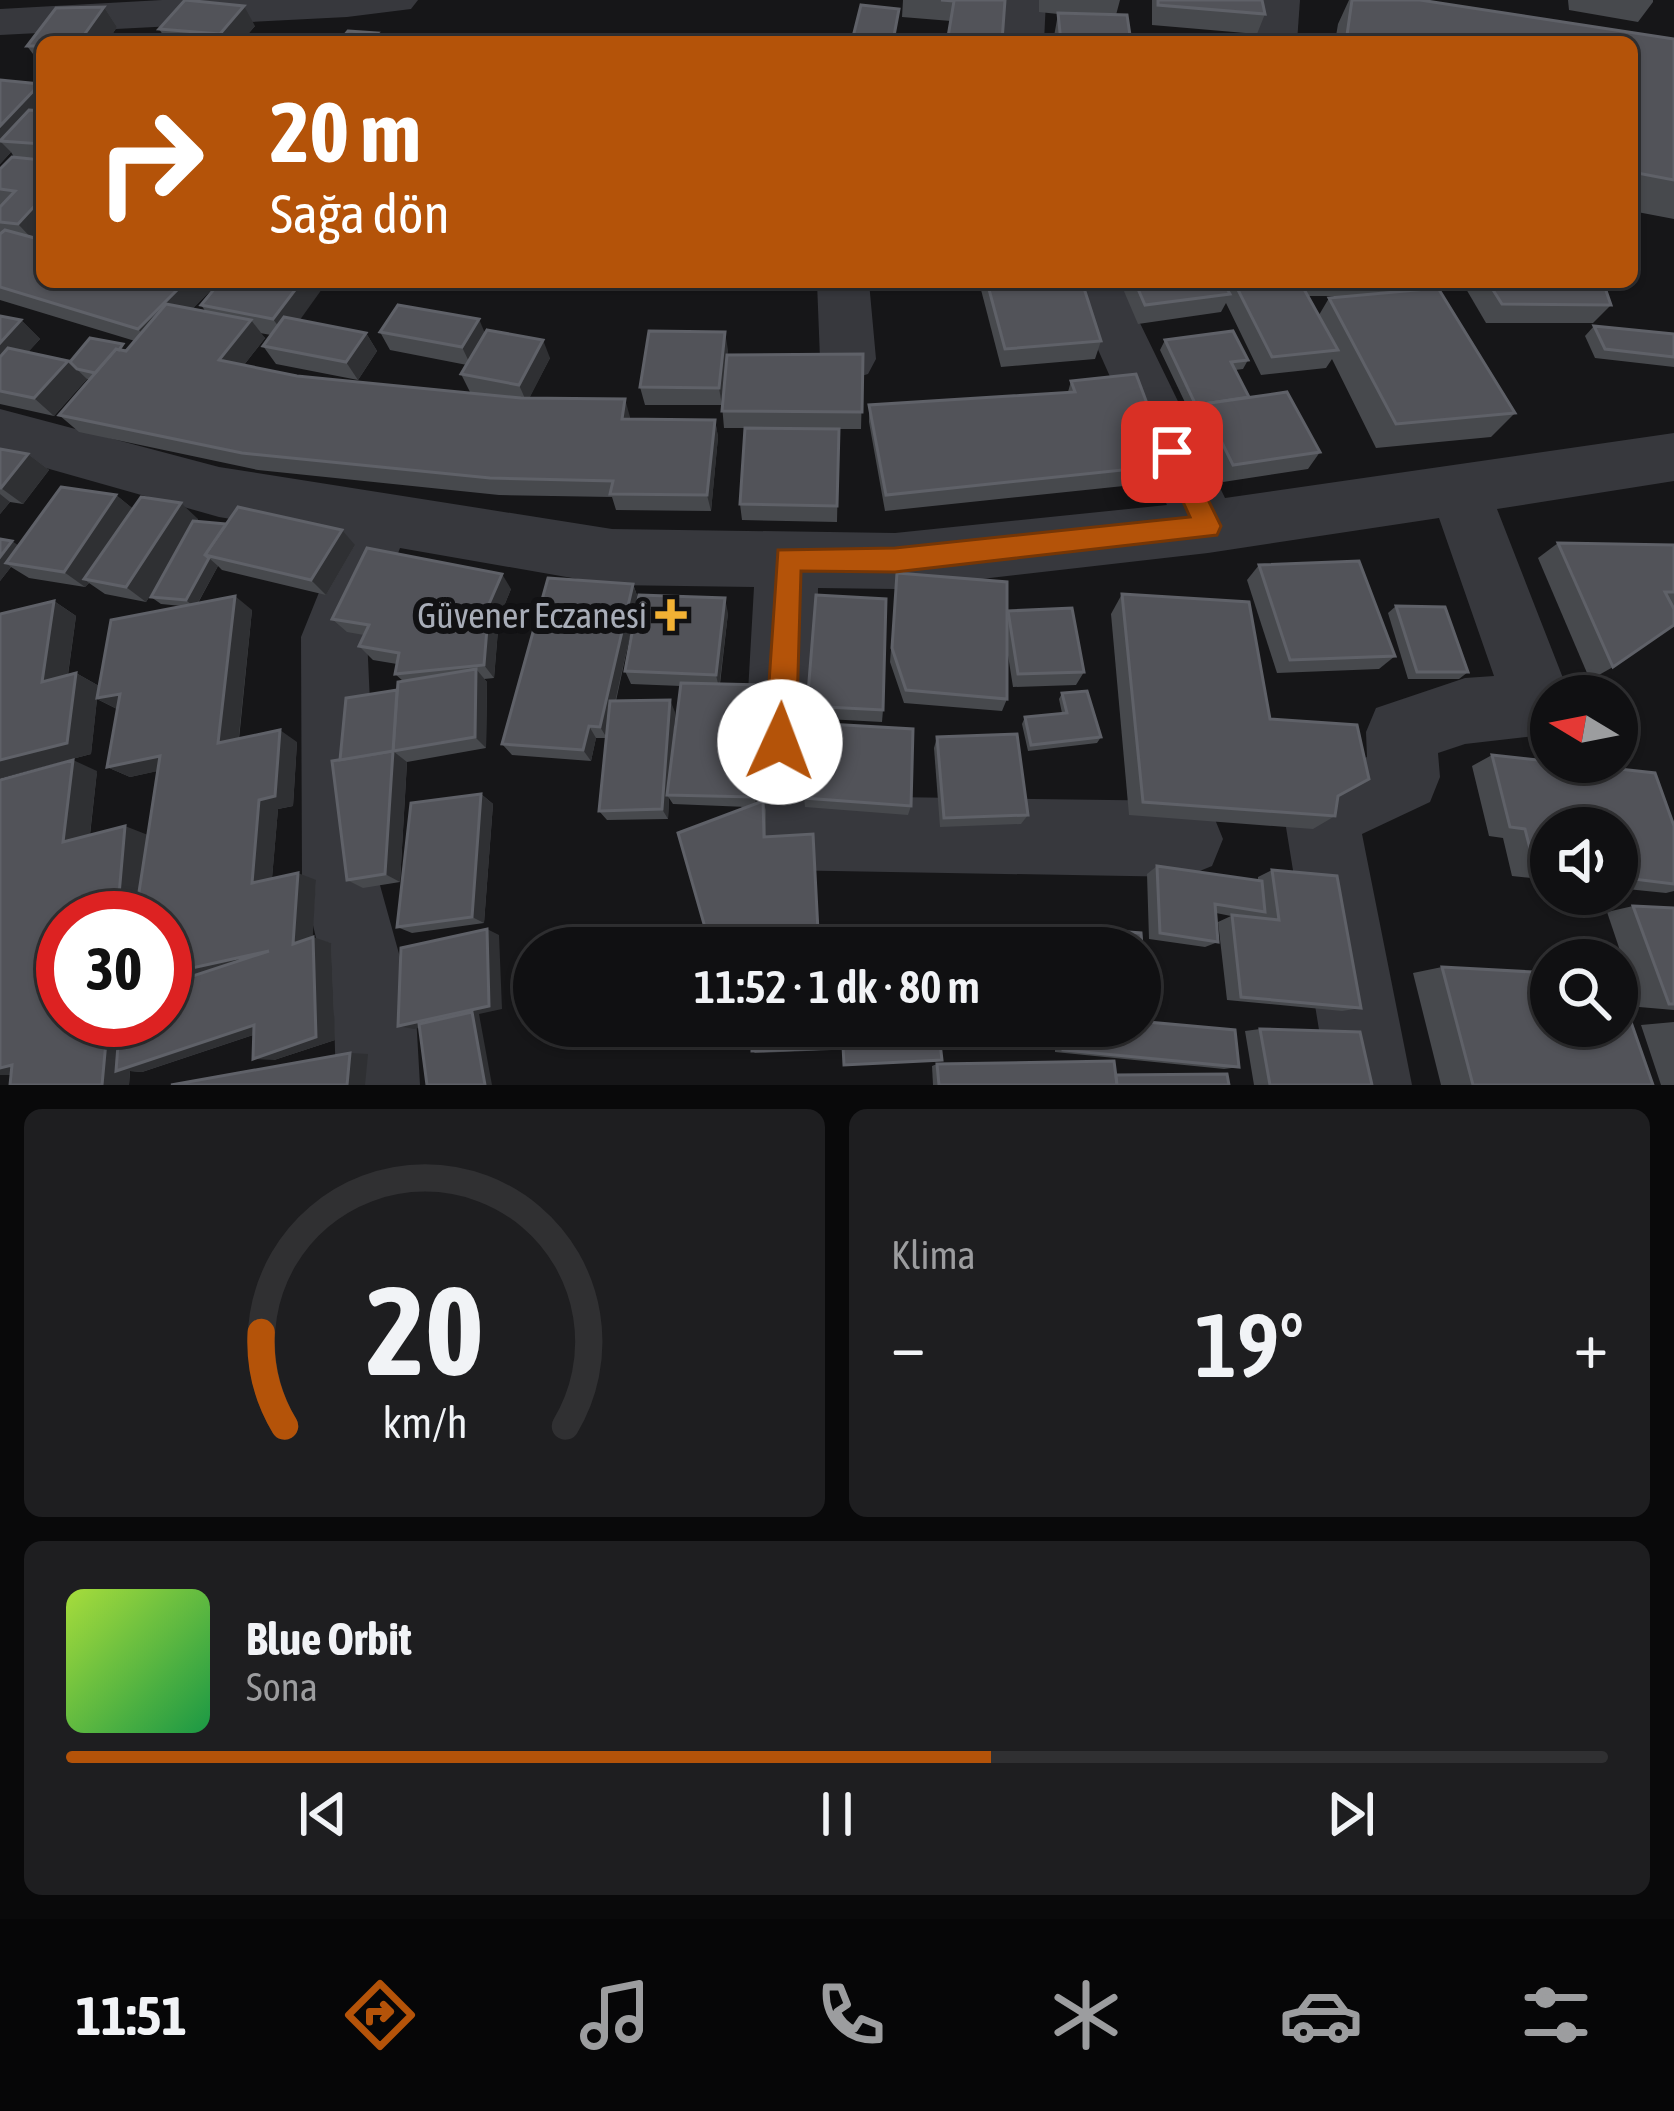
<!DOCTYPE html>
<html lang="tr">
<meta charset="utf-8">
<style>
body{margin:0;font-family:"Asap Condensed",sans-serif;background:#1e1e20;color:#f1f3f6;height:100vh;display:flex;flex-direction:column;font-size:45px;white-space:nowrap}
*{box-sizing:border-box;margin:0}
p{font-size:39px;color:#9c9d9f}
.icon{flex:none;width:66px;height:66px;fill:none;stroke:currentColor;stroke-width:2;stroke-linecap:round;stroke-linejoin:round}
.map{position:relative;height:1085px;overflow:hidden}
.side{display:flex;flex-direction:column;gap:24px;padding:24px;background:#09090a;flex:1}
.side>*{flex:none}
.guide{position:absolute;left:36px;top:36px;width:1602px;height:252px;border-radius:18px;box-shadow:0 3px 9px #0004,0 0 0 3px #303032;background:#b45309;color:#fff;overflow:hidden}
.needle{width:78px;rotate:280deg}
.tools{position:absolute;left:1530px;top:675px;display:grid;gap:24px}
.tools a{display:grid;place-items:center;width:108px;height:108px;border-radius:50%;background:#101012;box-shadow:0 3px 9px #0004,0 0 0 3px #303032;font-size:60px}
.speed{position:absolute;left:36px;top:891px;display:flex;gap:24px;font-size:60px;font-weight:700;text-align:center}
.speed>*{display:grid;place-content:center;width:156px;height:156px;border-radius:50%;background:#101012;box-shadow:0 3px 9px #0004,0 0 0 3px #303032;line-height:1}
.speed .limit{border:18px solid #d22;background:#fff;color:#111}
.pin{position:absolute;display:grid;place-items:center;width:102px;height:102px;color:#fff;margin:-51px;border-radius:24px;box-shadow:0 6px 18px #0006}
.me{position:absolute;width:132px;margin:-66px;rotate:2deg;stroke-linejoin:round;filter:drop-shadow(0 0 9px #0008)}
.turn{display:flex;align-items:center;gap:42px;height:252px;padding:0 36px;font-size:54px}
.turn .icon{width:156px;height:156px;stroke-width:2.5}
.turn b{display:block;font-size:84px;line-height:102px}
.big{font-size:90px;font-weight:600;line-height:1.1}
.side .card{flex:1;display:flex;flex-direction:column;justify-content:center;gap:18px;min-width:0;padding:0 42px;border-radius:18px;background:#1e1e20}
.side .dial{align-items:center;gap:0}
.dial svg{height:312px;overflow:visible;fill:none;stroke:#303032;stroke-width:7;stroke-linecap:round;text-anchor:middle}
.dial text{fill:#f1f3f6;stroke:none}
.song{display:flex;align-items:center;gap:36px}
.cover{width:144px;height:144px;border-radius:18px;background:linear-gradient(135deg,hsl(80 70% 55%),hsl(140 70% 35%))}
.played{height:12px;border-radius:6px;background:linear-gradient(90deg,#b45309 60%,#303032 60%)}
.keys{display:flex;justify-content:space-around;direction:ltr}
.heat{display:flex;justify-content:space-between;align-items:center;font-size:66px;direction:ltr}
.side .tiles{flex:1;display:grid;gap:24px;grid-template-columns:1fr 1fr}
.card:last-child{grid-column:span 2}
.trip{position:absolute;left:513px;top:927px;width:648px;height:120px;border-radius:60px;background:#101012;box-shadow:0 3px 9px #0004,0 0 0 3px #303032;font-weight:600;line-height:120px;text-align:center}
.dock{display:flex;height:192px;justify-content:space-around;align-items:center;background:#060607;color:#9c9d9f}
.dock .icon{width:84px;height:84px}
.dock .on{color:#b45309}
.dock b{font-size:54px;color:#f1f3f6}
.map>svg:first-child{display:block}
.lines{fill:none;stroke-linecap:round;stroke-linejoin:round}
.minor{fill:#37383d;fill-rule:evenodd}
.wall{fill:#47494d;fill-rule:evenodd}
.shaded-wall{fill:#2f3033}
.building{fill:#525359;stroke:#5f6168;stroke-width:3}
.route{fill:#b45309;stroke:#753606;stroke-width:3}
.poi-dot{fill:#f2b134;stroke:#111113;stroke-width:4.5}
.labels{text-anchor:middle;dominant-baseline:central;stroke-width:12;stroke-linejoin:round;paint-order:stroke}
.poi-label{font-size:36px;fill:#a8adb8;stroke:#111113;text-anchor:end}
</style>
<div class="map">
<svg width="1674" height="1085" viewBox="0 0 1674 1085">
<rect width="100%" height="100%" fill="#161618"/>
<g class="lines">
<g class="minor">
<path d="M162,0H418L411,9L347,17L0,35V9Z"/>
<path d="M1004,0H1046L1044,42H1002Z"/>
<path d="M1258,0H1300L1297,42H1255Z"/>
<path d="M817,282H869L876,359L868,374L848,380L828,374L820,359Z"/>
<path d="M1068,282H1120L1225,498L1674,433V481L1497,509L1570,696H1551V734L1465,744L1438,753L1440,777L1430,802L1362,834L1412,1085H1328L1284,815L1295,789L1367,757L1366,732L1376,708L1465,678L1494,676L1439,518L1208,553L895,589L818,588L815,796L1185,801L1212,812L1223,839L1212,866L1185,877L777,870L751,859L740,833L754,587L612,585L400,548L367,637L378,878L416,1015L420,1085H336L334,1015L302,878L301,637L341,538L219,517L0,455V409L219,467L612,529L895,533L1167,505Z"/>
</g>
</g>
<g class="wall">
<path d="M903,0H1005L1002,41L948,42L951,21L902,17Z"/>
<path d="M1039,0H1120L1116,15L1131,42H1053L1058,14L1039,12Z"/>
<path d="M1262,0L1265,14L1257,34L1152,25V0Z"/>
<path d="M1349,0H1420L1674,39V219L1632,211V42H1335L1338,24Z"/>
<path d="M1568,0H1653V2L1638,22L1569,10Z"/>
<path d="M104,7L117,27L107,42H42V66L27,46L56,8Z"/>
<path d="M899,9L894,42H853V37Z"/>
<path d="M255,26L241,42H168L159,29Z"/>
<path d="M0,80L42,86V236L39,240L42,282H215L217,284L192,309L206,312L201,305L299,320L366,333L377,351L358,380L276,364L263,346L271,335L260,333L265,338L244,365L297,376L482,394L470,392L461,374L467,365L390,350L380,332L485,333L550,358L529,398L630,417V419L715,420L718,437L711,511L616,510L612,497L499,495L258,470L79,432L59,415L90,379H87L54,416L0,404V316L21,320L40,339L28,352L70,362L128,349L135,341L0,300V169L14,157L11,152L0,164Z"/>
<path d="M979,282H1082L1101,341L1095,359L1001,367Z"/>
<path d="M1120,282H1413L1407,291L1515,413L1491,437L1376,448L1332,359L1326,368L1261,375L1226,303L1221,312L1138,324ZM1308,296H1347L1329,298L1319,315Z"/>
<path d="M1462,282H1603L1611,305L1593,323H1486Z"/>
<path d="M1594,326L1674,334V367L1595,358L1585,336Z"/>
<path d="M1165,340L1248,360L1243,369L1235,370L1249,397L1320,452L1308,469L1223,482L1160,350Z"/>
<path d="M728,350L727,355L863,354L861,429H839L837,522L742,520L740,504L745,428H724L722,405H645L640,387Z"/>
<path d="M1071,381L1170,465L1162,482L885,511L869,422V405L1068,392Z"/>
<path d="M0,449L28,454L49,470L23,504L10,502L0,514Z"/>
<path d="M116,495L133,509L198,519L197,521L355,545L326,595L222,570L218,566L198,603L252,610L239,739L297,742L293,806L278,809L272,878L316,880L312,938L331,943L335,1040L274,1060L253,1035L142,1072L130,1071L129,1085H10L97,771L90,835H148L157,771L130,777L107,767L117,709L97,699L91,754L0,778L54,601L76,616L68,675L76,673L99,686L182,606L161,604L151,597L162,576L146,602L105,594L89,583L85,587L29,578L11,567L0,581V539L12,541L18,546ZM165,918V984L63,1020Z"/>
<path d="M1558,543L1674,545V606L1613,667L1590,680L1538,558Z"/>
<path d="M1259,565L1395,656L1379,669L1277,673L1247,580Z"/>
<path d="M897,573L1007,614L1084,672L1076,685L1013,687L1007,649V699L1002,711L904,703L890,662Z"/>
<path d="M633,584L638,598L728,613L720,684L765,698L757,803L763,801L766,810V837L813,834L819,936L712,944L708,938L747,807L673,804L669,798L668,819L607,820L599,811L607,738H596L591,761L512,755L502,744ZM636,607L625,671L631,684L681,686L671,762L675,712L616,701Z"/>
<path d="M511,589L499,618L494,678L484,679L487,682L486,748L407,762L400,882L363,888L347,880L340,760L403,681L395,674L397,664L373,660L359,646L364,635L347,632L332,619Z"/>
<path d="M1122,594L1270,719L1337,798L1335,816L1313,829L1129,815L1111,614Z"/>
<path d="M1396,606L1468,672L1459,679H1408L1388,613Z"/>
<path d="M1062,693L1101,737L1097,743L1028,751L1022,724L1025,717L1062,713L1059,699Z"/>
<path d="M807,706L883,710L882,722L808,718Z"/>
<path d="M937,737L1028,815L1021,824L940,827L934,748Z"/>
<path d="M1492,755L1674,826V891L1666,893L1617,888V828H1551V880L1512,876L1503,838L1489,836L1472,766Z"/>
<path d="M481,794L493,804L484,923L412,933L397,927Z"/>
<path d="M804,798L911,806L908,815L805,807Z"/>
<path d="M1157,866L1258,881V877L1272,870L1361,1008L1342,1011L1227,1000L1218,922L1231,916L1216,913L1218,942L1205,947L1149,939L1147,874Z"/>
<path d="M1633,906L1674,908V1010L1639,1007L1607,912Z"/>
<path d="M1060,927L1141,933L1148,1022L1235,1030L1239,1067L1224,1069L1055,1052V1026H1140V948H1053L1052,933Z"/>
<path d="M1442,967L1653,1085H1441L1413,973Z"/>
<path d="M1674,1022V1085H1661L1641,1025Z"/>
<path d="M831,1026L832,1050L755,1053L752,1051Z"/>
<path d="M1260,1029L1372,1085H1254L1245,1031Z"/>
<path d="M937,1064L1116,1075L1229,1085H933L932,1066Z"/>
</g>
<g class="shaded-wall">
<path d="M244,6L255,26L241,42H224L220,34Z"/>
<path d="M104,7L117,27L107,42H79Z"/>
<path d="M377,33L381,42H366Z"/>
<path d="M40,84L42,118L0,141L11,152L0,164V126Z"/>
<path d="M42,198V236L36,243L18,224Z"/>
<path d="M185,282H215L217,284L155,347L138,329Z"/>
<path d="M301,282H327L287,338L273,319Z"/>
<path d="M479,319L487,338L471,366L462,347Z"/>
<path d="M21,320L40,339L5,378L0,373V343Z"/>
<path d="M251,320L265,338L234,378L219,360Z"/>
<path d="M725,332L728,350L722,405L719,388Z"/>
<path d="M366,333L377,351L358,380L346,362Z"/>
<path d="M543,340L550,358L527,403L519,385Z"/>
<path d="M68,361L87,379L54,416L34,398Z"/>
<path d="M625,399L630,417L628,436L622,419Z"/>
<path d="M715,420L718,437L711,511L707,495Z"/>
<path d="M28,454L49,470L23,504L1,488Z"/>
<path d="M0,494L10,502L0,514Z"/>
<path d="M116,495L136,511L84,579L89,583L85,587L64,572Z"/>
<path d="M181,503L198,519L146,602L126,587Z"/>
<path d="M342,530L355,545L326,595L311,580Z"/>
<path d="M12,541L23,549L6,563L11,567L0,581V557Z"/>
<path d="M209,558L218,566L195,608L186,600Z"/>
<path d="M502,574L511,589L499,618L494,678L484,665L489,604Z"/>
<path d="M633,584L638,599L607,738L600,727Z"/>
<path d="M235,596L252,610L237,754L218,743Z"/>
<path d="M725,598L728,613L719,688L716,675Z"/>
<path d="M54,601L76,616L65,695L42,682Z"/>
<path d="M476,669L487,682L486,748L475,737Z"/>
<path d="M76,673L99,686L120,694L119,710L97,699L91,754L0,778V760Z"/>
<path d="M763,685L765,698L757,807L754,797Z"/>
<path d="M670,700L675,712L669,795H667L669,798L668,819L662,809Z"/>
<path d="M589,726L596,738L591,761L583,750Z"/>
<path d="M280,730L297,742L293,806L278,809L271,890L252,883L259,800Z"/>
<path d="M393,751L407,762L400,882L385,874Z"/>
<path d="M160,756L181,766L130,777L107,767Z"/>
<path d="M73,760L97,771L88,851L63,842Z"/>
<path d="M481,794L493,804L484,923L472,917Z"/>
<path d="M125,826L148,835L142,918H117Z"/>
<path d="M298,873L316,880L312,949L293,944Z"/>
<path d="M487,929L499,935L502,1009L479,1014L492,1085H485L473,1016L414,1029L398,1026Z"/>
<path d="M313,937L331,943L335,1040L274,1060L253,1059Z"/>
<path d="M269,951L165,984V974Z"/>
<path d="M108,1020L254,1025L274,1028L142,1072L130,1071L129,1085H102Z"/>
<path d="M350,1053L368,1054L365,1085H347Z"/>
<path d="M12,1065L42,1066L10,1075H0V1068Z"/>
</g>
<g class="building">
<path d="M185,0L244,6L220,34L159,29Z"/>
<path d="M941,0H1005L1002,41L948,37L954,1Z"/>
<path d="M1158,0H1262L1265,14L1158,5Z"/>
<path d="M1352,0H1420L1674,39V180L1632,172V42H1346Z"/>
<path d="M861,5L899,9L893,41L853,37Z"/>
<path d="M104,7L79,42H42V46H27L56,8Z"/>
<path d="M1058,13L1127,15L1131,42H1061Z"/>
<path d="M348,31L377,33L366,42H339Z"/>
<path d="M0,80L40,84L0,126Z"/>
<path d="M29,110L42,111V144L0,141Z"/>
<path d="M12,157L42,160V198L18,224L0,222V207L15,191L0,189V169Z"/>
<path d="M5,230L42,240V282H185L138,329L0,287V234Z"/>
<path d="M220,282H301L273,319L201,305Z"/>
<path d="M987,282H1082L1101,341L1005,349Z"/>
<path d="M1135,282H1223L1230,294L1145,305Z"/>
<path d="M1234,282H1300L1338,350L1272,357Z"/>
<path d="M1488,282H1603L1611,305L1502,304Z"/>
<path d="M1438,288L1515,413L1396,424L1329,298Z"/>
<path d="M166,304L251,320L219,360L297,376L521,398L625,399L622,419L715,420L707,495L610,494L613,481L490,478L242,453L59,415L116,349L126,351Z"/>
<path d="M398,305L479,319L462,347L380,332Z"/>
<path d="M0,316L21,320L0,343Z"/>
<path d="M284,317L366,333L346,362L263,346Z"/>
<path d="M1594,326L1674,334V357L1605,349Z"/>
<path d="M487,330L543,340L519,385L461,374Z"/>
<path d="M649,331L725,332L719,388L640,387Z"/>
<path d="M1233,331L1248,360L1231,362L1249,397L1203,404L1199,412L1165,340Z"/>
<path d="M90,338L123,344L119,350L116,349L95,373L77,369L70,362Z"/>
<path d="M8,348L68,361L34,398L0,391V357Z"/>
<path d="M863,354L862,412L722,411L727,355Z"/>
<path d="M1136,374L1170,465L886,495L869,405L1075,392L1071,381Z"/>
<path d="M1287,392L1320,452L1233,465L1203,404Z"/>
<path d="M745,428L839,429L837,506L740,504Z"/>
<path d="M0,449L28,454L1,488H0Z"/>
<path d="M61,487L116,495L64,572L6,563Z"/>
<path d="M141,497L181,503L126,587L84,579Z"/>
<path d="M238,507L342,530L311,580L205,555Z"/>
<path d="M193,521L226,524L205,555L209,558L186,600L151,597Z"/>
<path d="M0,539L12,541L0,557Z"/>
<path d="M1558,543L1674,545V592H1665L1674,609V625L1613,667Z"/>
<path d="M367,548L502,574L489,604L484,665L395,674L399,653L359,646L369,625L332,619Z"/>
<path d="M1359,561L1395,656L1290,660L1259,565Z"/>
<path d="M897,573L1007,582V699L906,690L892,648Z"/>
<path d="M548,578L633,584L600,727L589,726L583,750L502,744Z"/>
<path d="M1122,594L1249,602L1270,719L1357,725L1369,779L1338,796L1335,816L1143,802Z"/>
<path d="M639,595L725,598L716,675L625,671Z"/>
<path d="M816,595L886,599L883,710L807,706Z"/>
<path d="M235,596L218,743L280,730L275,796L259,800L252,883L298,873L293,944L313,937L316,1037L253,1059L254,1025L116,1071L120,1020H165V985L269,951L165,974V918H135L160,756L107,767L120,694L97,698L111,620Z"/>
<path d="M54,601L42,682L76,673L67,743L0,760V614Z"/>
<path d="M1396,606L1445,607L1468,672H1417Z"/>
<path d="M1072,608L1084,672L1018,674L1008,611Z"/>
<path d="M476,669L475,737L393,751L385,874L347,880L332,761L393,751L398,682Z"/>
<path d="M681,683L763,685L754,797L667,795Z"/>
<path d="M397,690L393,751L340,760L346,698Z"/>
<path d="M1087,691L1101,737L1031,745L1025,717L1067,713L1062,693Z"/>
<path d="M670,700L662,809L599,811L610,701Z"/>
<path d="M810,723L913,729L911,806L804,798Z"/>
<path d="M1017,734L1028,815L944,818L937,737Z"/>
<path d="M1492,755L1655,773L1674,826V884L1617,877V828H1551V870L1535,868L1525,829L1510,827Z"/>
<path d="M73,760L63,842L125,826L117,918H63V1020H108L102,1085H10L12,1065L0,1068V780Z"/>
<path d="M481,794L472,917L397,927L411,803Z"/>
<path d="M763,801L764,837L813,834L818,931L708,938L678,833Z"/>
<path d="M1157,866L1262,881L1265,912L1215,904L1218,942L1160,933Z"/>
<path d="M1272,870L1337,876L1361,1008L1241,997L1232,915L1279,920Z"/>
<path d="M1633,906L1674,908V1004H1669Z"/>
<path d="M1060,927L1141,933L1148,1022L1235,1030L1239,1067L1063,1050V1026H1140V948H1060Z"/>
<path d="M487,929L489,1006L398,1026L401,948Z"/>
<path d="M829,940V948H753V943Z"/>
<path d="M1442,967L1551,973V1026H1617V982L1653,1085H1473Z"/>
<path d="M472,1012L485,1085H427L419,1024Z"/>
<path d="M752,1026H831L832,1048L752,1051Z"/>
<path d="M842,1026H938L942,1060L844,1065Z"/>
<path d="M1260,1029L1360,1032L1372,1085H1270Z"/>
<path d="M350,1053L347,1085H171Z"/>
<path d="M1114,1061L1117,1085H939L937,1064Z"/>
<path d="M1227,1074L1229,1085H1117L1116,1075Z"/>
</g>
<path class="route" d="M1172,442L1181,445L1221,526L1217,535L895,572L801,571L796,742L791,752L780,756L769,752L765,742L778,550L895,548L1190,517L1160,452Z"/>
<path class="poi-dot" d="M665 597h12v12h12v12h-12v12h-12v-12h-12v-12h12z"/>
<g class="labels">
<g class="poi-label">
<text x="647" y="615">Güvener Eczanesi</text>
</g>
</g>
</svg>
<div class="tools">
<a><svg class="needle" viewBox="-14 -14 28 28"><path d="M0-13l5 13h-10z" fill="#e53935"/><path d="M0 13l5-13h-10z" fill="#9c9d9f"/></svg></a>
<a><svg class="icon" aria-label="sound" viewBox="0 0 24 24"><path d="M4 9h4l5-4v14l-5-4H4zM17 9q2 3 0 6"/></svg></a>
<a><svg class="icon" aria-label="search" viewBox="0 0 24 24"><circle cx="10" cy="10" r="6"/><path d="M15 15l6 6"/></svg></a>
</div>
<div class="speed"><div class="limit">30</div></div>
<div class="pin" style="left:1172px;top:452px;background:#d93025"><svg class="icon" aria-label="arrive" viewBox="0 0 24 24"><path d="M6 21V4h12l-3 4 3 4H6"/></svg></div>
<svg class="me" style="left:780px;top:742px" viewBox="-20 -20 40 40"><circle r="19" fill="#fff"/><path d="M0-13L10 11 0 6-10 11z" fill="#b45309"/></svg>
<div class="trip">11:52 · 1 dk · 80 m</div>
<div class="guide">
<div class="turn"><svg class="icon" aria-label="right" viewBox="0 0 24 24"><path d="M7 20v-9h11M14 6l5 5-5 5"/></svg><div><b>20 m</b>Sağa dön</div></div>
</div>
</div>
<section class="side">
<div class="tiles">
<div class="card dial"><svg viewBox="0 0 100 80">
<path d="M14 69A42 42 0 1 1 86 69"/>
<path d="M14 69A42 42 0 0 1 8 45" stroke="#b45309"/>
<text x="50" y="56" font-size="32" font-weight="700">20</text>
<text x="50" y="72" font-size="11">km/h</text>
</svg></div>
<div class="card"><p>Klima</p>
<div class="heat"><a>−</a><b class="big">19°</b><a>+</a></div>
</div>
<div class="card">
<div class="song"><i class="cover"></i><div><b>Blue Orbit</b><p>Sona</p></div></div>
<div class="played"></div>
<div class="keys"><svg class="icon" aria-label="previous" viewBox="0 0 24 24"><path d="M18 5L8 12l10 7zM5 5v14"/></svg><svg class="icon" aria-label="pause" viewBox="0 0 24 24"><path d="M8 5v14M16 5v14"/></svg><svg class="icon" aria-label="next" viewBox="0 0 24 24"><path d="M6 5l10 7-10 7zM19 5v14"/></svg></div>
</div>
</div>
</section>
<nav class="dock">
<b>11:51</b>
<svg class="icon on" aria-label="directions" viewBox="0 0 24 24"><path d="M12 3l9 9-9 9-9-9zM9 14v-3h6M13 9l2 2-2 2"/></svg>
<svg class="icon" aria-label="music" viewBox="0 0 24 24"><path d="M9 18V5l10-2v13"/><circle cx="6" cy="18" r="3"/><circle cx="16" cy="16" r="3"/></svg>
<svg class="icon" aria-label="phone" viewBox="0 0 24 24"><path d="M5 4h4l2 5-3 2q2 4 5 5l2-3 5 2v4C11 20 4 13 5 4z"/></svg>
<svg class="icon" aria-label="climate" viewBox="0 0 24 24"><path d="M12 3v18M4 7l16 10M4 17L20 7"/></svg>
<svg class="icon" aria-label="car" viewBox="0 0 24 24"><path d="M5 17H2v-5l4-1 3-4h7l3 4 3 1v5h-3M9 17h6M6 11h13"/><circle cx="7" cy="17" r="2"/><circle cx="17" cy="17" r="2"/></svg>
<svg class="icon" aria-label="filters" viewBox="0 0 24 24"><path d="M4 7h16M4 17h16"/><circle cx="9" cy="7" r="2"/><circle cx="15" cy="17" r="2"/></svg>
</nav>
